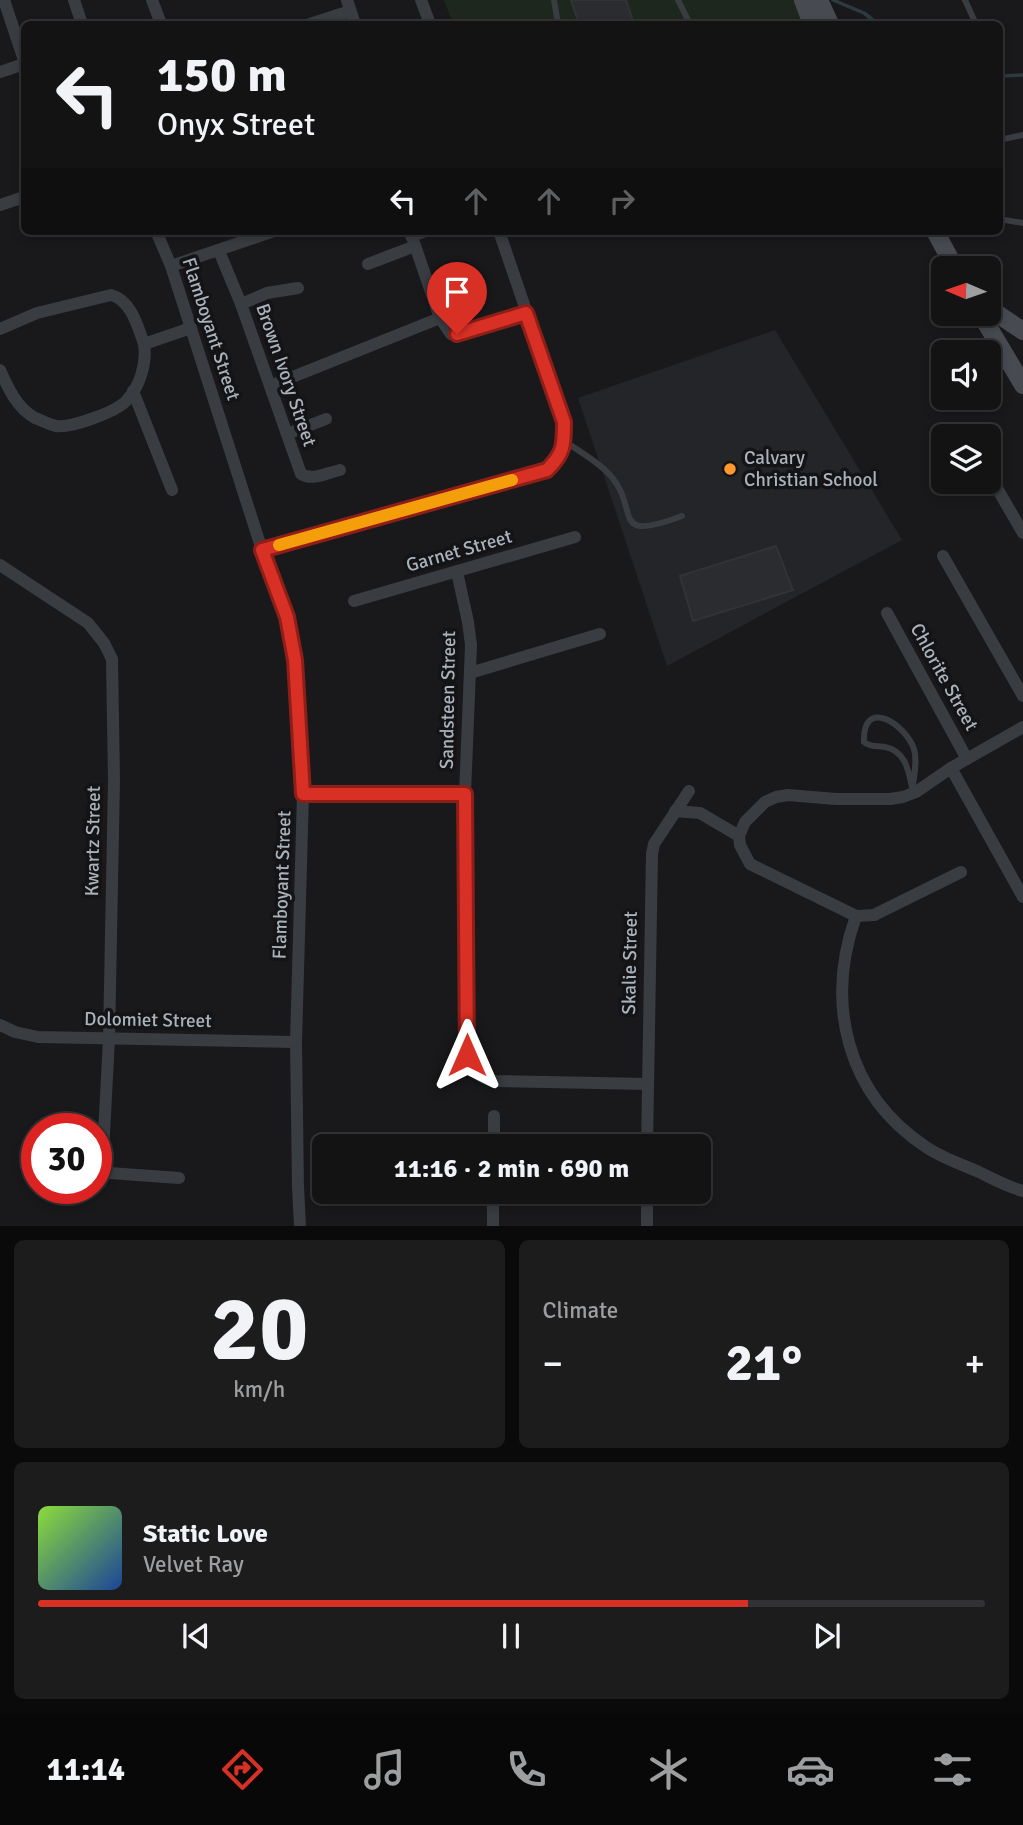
<!DOCTYPE html>
<meta charset="utf-8">
<style>
body{margin:0;font-family:Signika,sans-serif;background:#1c1c1d;color:#f1f3f6;height:100vh;display:flex;flex-direction:column;font-size:26px;white-space:nowrap}
*{box-sizing:border-box;margin:0}
p{font-size:23px;color:#9d9ea0}
.icon{flex:none;width:38px;height:38px;fill:none;stroke:currentColor;stroke-width:2;stroke-linecap:round;stroke-linejoin:round}
.map{position:relative;height:1226px;overflow:hidden}
.side{display:flex;flex-direction:column;gap:14px;padding:14px;background:#0a0a0b;flex:1}
.side>*{flex:none}
.hud{position:absolute;left:21px;top:21px;width:982px;height:214px;border-radius:10px;box-shadow:0 4px 10px #0003,0 0 0 2px #323234;background:#131314;color:#f1f3f6;overflow:hidden}
.needle{width:46px;rotate:272deg}
.tools{position:absolute;left:931px;top:256px;display:grid;gap:14px}
.tools a{display:grid;place-items:center;width:70px;height:70px;border-radius:10px;background:#131314;box-shadow:0 4px 10px #0003,0 0 0 2px #323234;font-size:35px}
.speed{position:absolute;left:21px;top:1113px;display:flex;gap:14px;font-size:35px;font-weight:700;text-align:center}
.speed>*{display:grid;place-content:center;width:91px;height:91px;border-radius:50%;background:#131314;box-shadow:0 4px 10px #0003,0 0 0 2px #323234;line-height:1}
.speed .limit{border:10px solid #d22;background:#fff;color:#111}
.pin{position:absolute;display:grid;place-items:center;width:60px;height:60px;color:#fff;margin:-72px -30px;border-radius:50% 50% 50% 0;rotate:-45deg;box-shadow:0 0 7px #0007}
.pin .icon{rotate:45deg}
.me{position:absolute;width:77px;margin:-38px;rotate:0deg;stroke-linejoin:round;filter:drop-shadow(0 0 5px #0008)}
.turn{display:flex;align-items:center;gap:24px;height:147px;padding:0 21px;font-size:32px}
.turn .icon{width:91px;height:91px;stroke-width:2.5}
.turn b{display:block;font-size:49px;line-height:60px}
.lanes{display:flex;align-items:center;height:66px;padding:0 21px;background:#0003;justify-content:center;gap:35px;direction:ltr}
.lanes .off{opacity:.35}
.big{font-size:52px;font-weight:700;line-height:1.1}
.side .card{flex:1;display:flex;flex-direction:column;justify-content:center;gap:10px;min-width:0;padding:0 24px;border-radius:10px;background:#1c1c1d}
.side .dial{align-items:center;gap:0}
.dial b{font-size:91px;line-height:1}
.song{display:flex;align-items:center;gap:21px}
.cover{width:84px;height:84px;border-radius:10px;background:linear-gradient(135deg,hsl(90 70% 55%),hsl(220 70% 35%))}
.played{height:7px;border-radius:4px;background:linear-gradient(90deg,#d93025 75%,#323234 75%)}
.keys{display:flex;justify-content:space-around;direction:ltr}
.heat{display:flex;justify-content:space-between;align-items:center;font-size:38px;direction:ltr}
.side .tiles{flex:1;display:grid;gap:14px;grid-template-columns:1fr 1fr}
.card:last-child{grid-column:span 2}
.trip{position:absolute;left:312px;top:1134px;width:399px;height:70px;border-radius:10px;background:#131314;box-shadow:0 4px 10px #0003,0 0 0 2px #323234;font-weight:700;line-height:70px;text-align:center}
.tab-bar{display:flex;height:112px;justify-content:space-around;align-items:center;background:#080808;color:#9d9ea0}
.tab-bar .icon{width:49px;height:49px}
.tab-bar .on{color:#d93025}
.tab-bar b{font-size:32px;color:#f1f3f6}
.map>svg:first-child{display:block}
.built{fill:#242528}
.green{fill:#1e271e}
.lines{fill:none;stroke-linecap:round;stroke-linejoin:round}
.stream{stroke:#2d3b41;stroke-width:3.5}
.building{fill:#2b2c2f;stroke:#323337;stroke-width:2}
.lane{stroke:#393c41;stroke-width:6}
.street{stroke:#393c41;stroke-width:12}
.secondary{stroke:#474b51;stroke-width:18}
.route-casing{stroke:#8d1f18;stroke-width:18}
.route{stroke:#d93025;stroke-width:12}
.slow{stroke:#f59e0b;stroke-width:12}
.poi-dot{fill:#ff982d;stroke:#141416;stroke-width:2.5}
.labels{text-anchor:middle;dominant-baseline:central;stroke-width:7;stroke-linejoin:round;paint-order:stroke}
.street-label{font-size:19px;fill:#aab2bc;stroke:#141416}
.poi-label{font-size:19px;fill:#aab2bc;stroke:#141416;text-anchor:start}
</style>
<div class="map">
<svg width="1023" height="1227" viewBox="0 0 1023 1227">
<rect width="100%" height="100%" fill="#19191b"/>
<path class="built" d="M775,330L902,540L667,666L578,398Z"/>
<path class="green" d="M444,0H807L806,24H453Z"/>
<g class="lines">
<g class="stream">
<path d="M833,0L864,13L878,24"/>
<path d="M999,76L1023,75"/>
</g>
</g>
<g class="building">
<path d="M571,0H626L634,24H579Z"/>
<path d="M776,546L793,590L693,621L680,576Z"/>
</g>
<g class="lines">
<g class="lane">
<path d="M554,0L558,24"/>
<path d="M678,0L690,24"/>
<path d="M965,0L976,24"/>
<path d="M999,140L1023,135"/>
<path d="M999,219L1023,223"/>
<path d="M564,441C579,451 597,461 609,474C642,509 607,544 682,516"/>
<path d="M912,793C913,780 918,762 914,749C905,723 862,697 864,742C871,748 877,745 885,747C907,751 909,774 913,792"/>
</g>
<g class="street">
<path d="M4,0L24,60"/>
<path d="M74,0L82,24"/>
<path d="M152,0L161,24"/>
<path d="M347,0L355,24"/>
<path d="M421,0L430,24"/>
<path d="M310,24L350,11"/>
<path d="M0,72L24,64"/>
<path d="M0,205L24,197"/>
<path d="M156,231L171,266L262,550L287,617L295,660L303,794L296,1042L298,1186L300,1227"/>
<path d="M410,231L440,318L451,334L526,313"/>
<path d="M411,236L426,231"/>
<path d="M219,251L241,304L301,474C313,481 327,473 340,470"/>
<path d="M368,264L415,246"/>
<path d="M171,266L274,231"/>
<path d="M430,286L464,275"/>
<path d="M241,304L267,293L298,288"/>
<path d="M0,329L37,313L111,295C131,300 138,327 144,344L191,328"/>
<path d="M0,370C8,388 17,408 35,418C41,420 50,425 56,426C71,428 117,412 127,400C140,386 147,363 144,344"/>
<path d="M270,386L440,318"/>
<path d="M133,391L172,490"/>
<path d="M287,434L326,419"/>
<path d="M994,483L1023,533"/>
<path d="M262,550L547,470C564,453 564,446 564,422L499,231"/>
<path d="M943,556L1023,696"/>
<path d="M0,565L88,623L104,643L112,659L114,780L109,1039L102,1172"/>
<path d="M457,572L468,622L471,645L465,794L467,1055C471,1071 477,1076 492,1081L647,1084"/>
<path d="M354,601L575,537"/>
<path d="M887,613L967,759"/>
<path d="M470,673L600,634"/>
<path d="M951,768L1023,897"/>
<path d="M303,794H465"/>
<path d="M675,811L700,813L739,836"/>
<path d="M961,872L874,915L856,916L750,864L740,845L739,836L745,822L765,802L776,797L788,795L836,799H890L903,797L916,792L951,768L1023,727"/>
<path d="M856,916C825,1003 846,1094 926,1147C942,1158 961,1164 979,1172C993,1179 1008,1187 1023,1191"/>
<path d="M0,1025L15,1032L38,1037L296,1042"/>
<path d="M494,1146V1116"/>
<path d="M647,1146L652,854L654,844L689,791"/>
<path d="M96,1172L179,1178"/>
<path d="M493,1227V1192"/>
<path d="M647,1227V1192"/>
</g>
<g class="secondary">
<path d="M803,0L812,24"/>
<path d="M819,0L830,24"/>
<path d="M935,231L955,268"/>
<path d="M990,309L1023,331"/>
<path d="M980,313L1023,385"/>
</g>
</g>
<g class="lines">
<defs>
<path id="route" d="M457,334L526,313L564,422C564,446 564,453 547,470L262,550L287,617L295,660L303,794H465L467,1055"/>
</defs>
<use href="#route" class="route-casing"/>
<use href="#route" class="route"/>
<path class="slow" d="M279,545L512,480"/>
</g>
<circle class="poi-dot" cx="730" cy="469" r="7"/>
<g class="labels">
<g class="street-label">
<text transform="translate(211 329) rotate(72)">Flamboyant Street</text>
<text transform="translate(286 375) rotate(71)">Brown Ivory Street</text>
<text transform="translate(459 551) rotate(-16)">Garnet Street</text>
<text transform="translate(944 677) rotate(61)">Chlorite Street</text>
<text transform="translate(448 700) rotate(-89)">Sandsteen Street</text>
<text transform="translate(93 841) rotate(-89)">Kwartz Street</text>
<text transform="translate(282 885) rotate(-88)">Flamboyant Street</text>
<text transform="translate(630 963) rotate(-89)">Skalie Street</text>
<text transform="translate(148 1020) rotate(1)">Dolomiet Street</text>
</g>
<g class="poi-label">
<text x="744" y="458">Calvary<tspan x="744" dy="22">Christian School</tspan></text>
</g>
</g>
</svg>
<div class="tools">
<a><svg class="needle" viewBox="-14 -14 28 28"><path d="M0-13l5 13h-10z" fill="#e53935"/><path d="M0 13l5-13h-10z" fill="#9d9ea0"/></svg></a>
<a><svg class="icon" aria-label="sound" viewBox="0 0 24 24"><path d="M4 9h4l5-4v14l-5-4H4zM17 9q2 3 0 6"/></svg></a>
<a><svg class="icon" aria-label="layers" viewBox="0 0 24 24"><path d="M12 4l9 5-9 5-9-5zM3 14l9 5 9-5"/></svg></a>
</div>
<div class="speed"><div class="limit">30</div></div>
<div class="pin" style="left:457px;top:334px;background:#d93025"><svg class="icon" aria-label="arrive" viewBox="0 0 24 24"><path d="M6 21V4h12l-3 4 3 4H6"/></svg></div>
<svg class="me" style="left:467px;top:1055px" viewBox="-20 -20 40 40"><path d="M0-17L14 15 0 8-14 15z" fill="#d93025" stroke="#fff" stroke-width="4"/></svg>
<div class="trip">11:16 · 2 min · 690 m</div>
<div class="hud">
<div class="turn"><svg class="icon" aria-label="left" viewBox="0 0 24 24"><path d="M17 20v-9H6M10 6l-5 5 5 5"/></svg><div><b>150 m</b>Onyx Street</div></div>
<div class="lanes"><svg class="icon" aria-label="left" viewBox="0 0 24 24"><path d="M17 20v-9H6M10 6l-5 5 5 5"/></svg><svg class="icon off" aria-label="ahead" viewBox="0 0 24 24"><path d="M12 20V5M6 11l6-6 6 6"/></svg><svg class="icon off" aria-label="ahead" viewBox="0 0 24 24"><path d="M12 20V5M6 11l6-6 6 6"/></svg><svg class="icon off" aria-label="right" viewBox="0 0 24 24"><path d="M7 20v-9h11M14 6l5 5-5 5"/></svg></div>
</div>
</div>
<section class="side">
<div class="tiles">
<div class="card dial"><b>20</b><p>km/h</p></div>
<div class="card"><p>Climate</p>
<div class="heat"><a>−</a><b class="big">21°</b><a>+</a></div>
</div>
<div class="card">
<div class="song"><i class="cover"></i><div><b>Static Love</b><p>Velvet Ray</p></div></div>
<div class="played"></div>
<div class="keys"><svg class="icon" aria-label="previous" viewBox="0 0 24 24"><path d="M18 5L8 12l10 7zM5 5v14"/></svg><svg class="icon" aria-label="pause" viewBox="0 0 24 24"><path d="M8 5v14M16 5v14"/></svg><svg class="icon" aria-label="next" viewBox="0 0 24 24"><path d="M6 5l10 7-10 7zM19 5v14"/></svg></div>
</div>
</div>
</section>
<nav class="tab-bar">
<b>11:14</b>
<svg class="icon on" aria-label="directions" viewBox="0 0 24 24"><path d="M12 3l9 9-9 9-9-9zM9 14v-3h6M13 9l2 2-2 2"/></svg>
<svg class="icon" aria-label="music" viewBox="0 0 24 24"><path d="M9 18V5l10-2v13"/><circle cx="6" cy="18" r="3"/><circle cx="16" cy="16" r="3"/></svg>
<svg class="icon" aria-label="phone" viewBox="0 0 24 24"><path d="M5 4h4l2 5-3 2q2 4 5 5l2-3 5 2v4C11 20 4 13 5 4z"/></svg>
<svg class="icon" aria-label="climate" viewBox="0 0 24 24"><path d="M12 3v18M4 7l16 10M4 17L20 7"/></svg>
<svg class="icon" aria-label="car" viewBox="0 0 24 24"><path d="M5 17H2v-5l4-1 3-4h7l3 4 3 1v5h-3M9 17h6M6 11h13"/><circle cx="7" cy="17" r="2"/><circle cx="17" cy="17" r="2"/></svg>
<svg class="icon" aria-label="filters" viewBox="0 0 24 24"><path d="M4 7h16M4 17h16"/><circle cx="9" cy="7" r="2"/><circle cx="15" cy="17" r="2"/></svg>
</nav>
